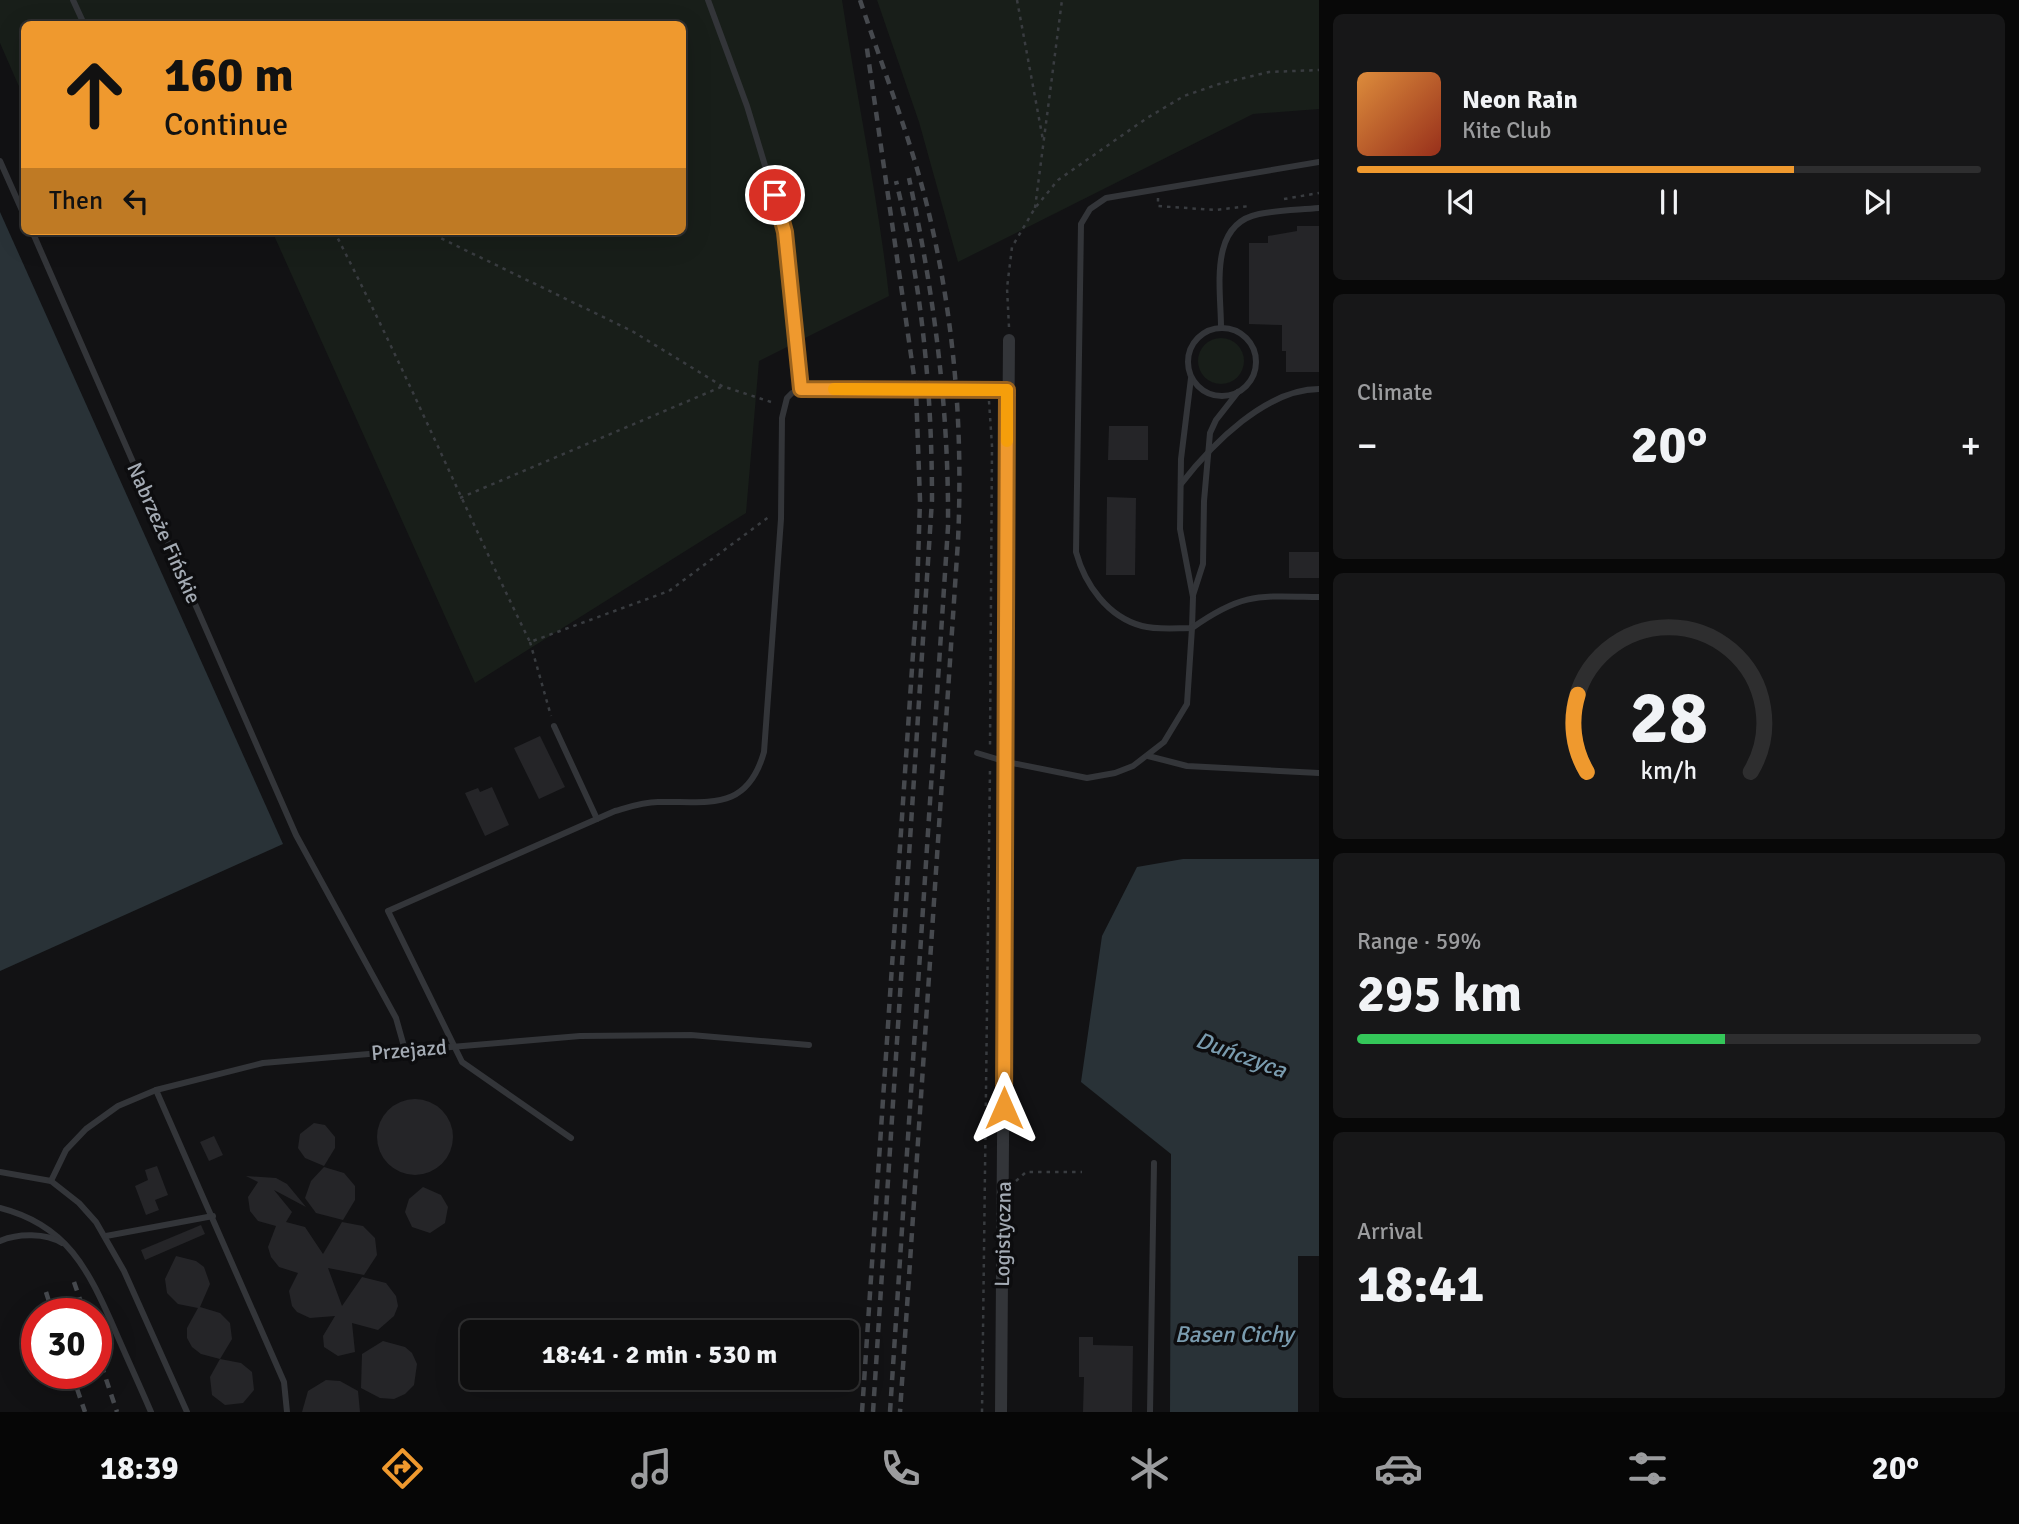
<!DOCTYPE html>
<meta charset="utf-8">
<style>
body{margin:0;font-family:Signika,sans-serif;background:#171718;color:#f1f3f6;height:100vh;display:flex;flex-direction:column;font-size:26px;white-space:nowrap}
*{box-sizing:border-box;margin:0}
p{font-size:23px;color:#9b9c9e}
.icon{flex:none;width:38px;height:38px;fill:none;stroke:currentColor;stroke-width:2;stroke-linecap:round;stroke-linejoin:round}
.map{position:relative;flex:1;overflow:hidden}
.drawer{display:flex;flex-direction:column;gap:14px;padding:14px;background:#080808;width:700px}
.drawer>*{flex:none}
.banner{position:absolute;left:21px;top:21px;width:665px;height:214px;border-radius:10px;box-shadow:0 7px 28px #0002,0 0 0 2px #2e2e2f;background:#ef992e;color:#111;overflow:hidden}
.speed{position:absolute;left:21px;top:1298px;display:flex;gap:14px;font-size:35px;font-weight:700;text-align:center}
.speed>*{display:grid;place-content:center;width:91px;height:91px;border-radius:50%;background:#0e0e0f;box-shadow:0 7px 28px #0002,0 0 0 2px #2e2e2f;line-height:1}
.speed .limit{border:10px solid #d22;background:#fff;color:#111}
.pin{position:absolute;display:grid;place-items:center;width:60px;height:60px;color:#fff;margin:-30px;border:4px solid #fff;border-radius:50%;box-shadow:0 2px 7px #0007}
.me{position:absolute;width:77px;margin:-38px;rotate:0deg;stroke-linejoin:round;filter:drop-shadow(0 0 5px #0008)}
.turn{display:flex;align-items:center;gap:24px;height:147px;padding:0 28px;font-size:32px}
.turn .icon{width:91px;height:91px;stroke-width:2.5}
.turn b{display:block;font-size:49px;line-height:60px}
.then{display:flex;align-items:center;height:66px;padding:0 28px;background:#0003;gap:14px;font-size:26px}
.big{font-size:52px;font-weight:700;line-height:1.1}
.drawer .widget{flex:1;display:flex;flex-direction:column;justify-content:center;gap:10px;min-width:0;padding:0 24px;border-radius:10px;background:#171718}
.drawer .dial{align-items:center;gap:0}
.dial svg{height:182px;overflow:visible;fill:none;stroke:#2e2e2f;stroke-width:7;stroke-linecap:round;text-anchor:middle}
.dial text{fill:#f1f3f6;stroke:none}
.song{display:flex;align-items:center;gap:21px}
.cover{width:84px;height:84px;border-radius:10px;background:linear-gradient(135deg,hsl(30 70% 55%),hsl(10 70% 35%))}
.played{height:7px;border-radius:4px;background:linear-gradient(90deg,#ef992e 70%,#2e2e2f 70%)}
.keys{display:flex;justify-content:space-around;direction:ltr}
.heat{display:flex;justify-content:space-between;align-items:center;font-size:38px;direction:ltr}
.charge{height:10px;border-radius:5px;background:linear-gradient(90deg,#34c759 59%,#2e2e2f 0)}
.trip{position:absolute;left:460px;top:1320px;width:399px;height:70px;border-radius:10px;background:#0e0e0f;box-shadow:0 7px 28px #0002,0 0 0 2px #2e2e2f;font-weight:700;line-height:70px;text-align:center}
.dock{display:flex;height:112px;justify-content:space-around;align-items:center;background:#060606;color:#9b9c9e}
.dock .icon{width:49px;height:49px}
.dock .active{color:#ef992e}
.dock b{font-size:32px;color:#f1f3f6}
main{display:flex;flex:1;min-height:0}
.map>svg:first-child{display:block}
.green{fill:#181e19}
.water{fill:#293237}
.building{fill:#252528}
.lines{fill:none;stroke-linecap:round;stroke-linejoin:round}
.path{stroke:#393c40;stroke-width:2.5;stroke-dasharray:3.5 5;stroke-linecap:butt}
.service{stroke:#333539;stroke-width:6}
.minor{stroke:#333539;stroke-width:12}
.rail{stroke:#46494e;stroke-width:4.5;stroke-dasharray:9 7;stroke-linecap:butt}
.route-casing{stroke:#9b631e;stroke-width:18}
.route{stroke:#ef992e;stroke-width:12}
.slow{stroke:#f59e0b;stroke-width:12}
.labels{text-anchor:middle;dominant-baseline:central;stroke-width:7;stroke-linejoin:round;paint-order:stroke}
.street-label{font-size:21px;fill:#a4abb4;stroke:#0d0d0f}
.water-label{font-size:23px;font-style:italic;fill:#7a9caf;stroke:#0d0d0f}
</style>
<main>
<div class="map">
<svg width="1319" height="1412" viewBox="0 0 1319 1412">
<rect width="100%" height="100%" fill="#121214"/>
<g class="green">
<path d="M0,0H842C857,99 878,197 889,296L759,361L746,513L475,683L272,231H682V24H24V98L0,43Z"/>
<path d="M877,0H1319V109L1253,114L958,262L919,122Z"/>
<circle cx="1221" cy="361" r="23"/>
</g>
<g class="water">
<path d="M0,212L283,844L0,971Z"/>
<path d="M1183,859H1319V1256H1298V1412H1170L1171,1154L1081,1082L1102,936L1137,867Z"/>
</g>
<g class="building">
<path d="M1297,226H1319V372H1286V351H1282V325L1249,324V243H1268V236L1297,231Z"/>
<path d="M1109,426H1148V460H1108Z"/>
<path d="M1107,497L1136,498L1135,575H1106Z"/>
<rect x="1289" y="552" width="30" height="26"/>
<path d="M540,736L565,787L539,799L514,748Z"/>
<path d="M492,787L509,825L485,836L465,793L478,788L480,792Z"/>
<circle cx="415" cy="1137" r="38"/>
<path d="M314,1123L325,1125L335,1137V1148L324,1166L305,1158L298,1148L300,1134Z"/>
<path d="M214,1136L223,1155L209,1161L200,1142Z"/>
<path d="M157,1166L168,1195L155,1200L159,1210L146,1215L135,1186L148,1180L145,1170Z"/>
<path d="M324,1167L344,1173L355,1186V1200L343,1220L316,1213L305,1198L311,1181Z"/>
<path d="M246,1176L276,1178L287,1184L306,1207L274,1190L292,1212L286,1222L305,1227L323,1254L342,1222L363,1226L375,1238L377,1255L364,1275L328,1268L342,1306L362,1277L386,1283L396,1296L398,1306L394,1316L378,1330L352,1323L355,1352L338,1356L324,1347L323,1336L335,1316L310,1318L297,1312L292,1306L289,1291L298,1273L279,1267L271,1257L268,1247L276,1226L258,1221L250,1211L248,1197L258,1182Z"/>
<path d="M423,1187L441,1195L448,1207L445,1223L430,1233L412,1227L405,1212L409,1199Z"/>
<path d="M201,1225L205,1234L145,1260L141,1250Z"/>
<path d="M176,1256L196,1261L204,1267L210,1284L200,1307L220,1313L230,1323L232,1339L220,1359L201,1354L192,1347L187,1338V1328L198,1308L178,1304L167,1293L165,1279Z"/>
<path d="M1079,1337H1093V1345L1133,1346L1132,1412H1083L1084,1377H1079Z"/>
<path d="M383,1341L405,1347L412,1353L417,1364L414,1385L405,1394L394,1399L380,1398L361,1388L362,1354Z"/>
<path d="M220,1359L241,1363L252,1372L254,1390L243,1403L225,1405L212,1395L210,1377Z"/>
<path d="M326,1380L340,1381L358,1391L360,1412H302L308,1391Z"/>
</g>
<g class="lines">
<g class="path">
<path d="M1017,0L1043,140"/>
<path d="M1158,198V206L1215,210L1250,206"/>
<path d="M1284,199L1319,193"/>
<path d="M1035,208L1062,0"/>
<path d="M334,231C404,366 463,506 530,642L669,591L770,516"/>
<path d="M426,231L632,331L722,386L774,403"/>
<path d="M1009,327L1007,288L1012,247L1035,208L1058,180L1147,118L1184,96L1219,84L1269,72L1319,70"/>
<path d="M989,401L992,446L990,747"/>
<path d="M460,498L721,387"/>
<path d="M530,642L551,716"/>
<path d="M1016,1181L1026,1172H1082"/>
<path d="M982,1412L990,768"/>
</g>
<g class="service">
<path d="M73,0L84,24"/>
<path d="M708,0L747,106L782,222L801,389"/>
<path d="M0,161L24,215"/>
<path d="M32,231L296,835L396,1018L405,1050"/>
<path d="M1221,327C1221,289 1208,224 1259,214C1278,210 1299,210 1319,208"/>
<circle cx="1222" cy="362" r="34"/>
<path d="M1191,378L1181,459L1180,529L1193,597L1192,628C1176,628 1157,630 1142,626C1108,617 1085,585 1076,552L1081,224L1090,209L1106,198L1319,162"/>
<path d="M1181,484C1212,444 1266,389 1319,389"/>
<path d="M1193,595L1203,564L1204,501L1210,433L1216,420L1238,392"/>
<path d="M554,726L597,819"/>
<path d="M977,753L1007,762L1087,778L1115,773L1133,766L1164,742L1187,704L1192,628C1243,592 1259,596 1319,597"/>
<path d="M1148,756L1187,766L1319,773"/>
<path d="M156,1090L284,1382L287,1412"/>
<path d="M571,1138L462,1062L388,911L615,811C629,807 643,802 658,802C709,801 747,812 764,752L781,519L782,418L787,398L792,393L808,388L1007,390"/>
<path d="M0,1172L51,1181L79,1203L96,1222L124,1271L187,1412"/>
<path d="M51,1181L66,1150L86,1129L118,1106L156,1090L263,1063L580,1036L691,1035L809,1045"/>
<path d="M0,1208C67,1225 88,1269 114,1328C126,1356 139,1384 151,1412"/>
<path d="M106,1236L213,1216"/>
<path d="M0,1241C18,1233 46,1233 62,1243"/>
<path d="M1150,1412L1154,1163"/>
</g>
<path class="minor" d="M1001,1412L1009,340"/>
<g class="rail">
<path d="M860,0C884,72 913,144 930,218C955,325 963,432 958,541L900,1412"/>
<path d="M74,1282L85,1314"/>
<path d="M46,1292L53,1314"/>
<path d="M96,1349L117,1412"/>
<path d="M72,1374L85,1412"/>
<path d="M862,1412L917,594L920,500L916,390L866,42"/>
<path d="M873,1412L932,500C932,393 922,285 896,181"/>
<path d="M890,1412L948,527C949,408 934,294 909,178"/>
</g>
</g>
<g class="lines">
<defs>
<path id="route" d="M775,195L785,232L801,389L1007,390L1004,1108"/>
</defs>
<use href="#route" class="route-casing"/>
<use href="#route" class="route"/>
<path class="slow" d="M834,389L1007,390V441"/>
</g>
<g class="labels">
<g class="street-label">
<text transform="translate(164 533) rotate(66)">Nabrzeże Fińskie</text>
<text transform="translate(409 1050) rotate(-5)">Przejazd</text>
<text transform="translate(1003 1234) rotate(-89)">Logistyczna</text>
</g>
<g class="water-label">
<text transform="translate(1241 1055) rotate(20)">Duńczyca</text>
<text x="1234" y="1334">Basen Cichy</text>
</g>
</g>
</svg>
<div class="speed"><div class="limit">30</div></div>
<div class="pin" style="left:775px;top:195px;background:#d93025"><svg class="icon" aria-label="arrive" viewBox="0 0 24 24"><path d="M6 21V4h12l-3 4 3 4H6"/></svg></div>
<svg class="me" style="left:1004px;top:1108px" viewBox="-20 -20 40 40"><path d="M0-17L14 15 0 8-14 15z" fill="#ef992e" stroke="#fff" stroke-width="4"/></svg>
<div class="trip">18:41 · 2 min · 530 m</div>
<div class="banner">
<div class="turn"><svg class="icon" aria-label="ahead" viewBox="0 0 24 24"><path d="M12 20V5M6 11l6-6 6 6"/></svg><div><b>160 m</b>Continue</div></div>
<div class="then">Then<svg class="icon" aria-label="left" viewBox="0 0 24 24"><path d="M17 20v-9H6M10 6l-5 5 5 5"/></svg></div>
</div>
</div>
<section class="drawer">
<div class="widget">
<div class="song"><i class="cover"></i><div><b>Neon Rain</b><p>Kite Club</p></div></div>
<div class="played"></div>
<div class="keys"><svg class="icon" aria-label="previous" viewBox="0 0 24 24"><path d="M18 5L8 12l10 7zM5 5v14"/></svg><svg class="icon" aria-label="pause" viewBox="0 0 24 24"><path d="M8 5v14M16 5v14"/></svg><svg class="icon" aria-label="next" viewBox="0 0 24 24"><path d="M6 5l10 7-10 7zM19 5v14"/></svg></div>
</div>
<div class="widget"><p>Climate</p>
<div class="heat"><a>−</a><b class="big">20°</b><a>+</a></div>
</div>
<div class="widget dial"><svg viewBox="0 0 100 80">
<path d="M14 69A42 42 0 1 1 86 69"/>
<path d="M14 69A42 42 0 0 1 10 35" stroke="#ef992e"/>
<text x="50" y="56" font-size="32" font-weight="700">28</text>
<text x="50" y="72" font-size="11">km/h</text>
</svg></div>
<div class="widget"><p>Range · 59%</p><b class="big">295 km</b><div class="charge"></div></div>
<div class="widget"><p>Arrival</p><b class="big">18:41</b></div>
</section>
</main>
<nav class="dock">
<b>18:39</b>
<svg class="icon active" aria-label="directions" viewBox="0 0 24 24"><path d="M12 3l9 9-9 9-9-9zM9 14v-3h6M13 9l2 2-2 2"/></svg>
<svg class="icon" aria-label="music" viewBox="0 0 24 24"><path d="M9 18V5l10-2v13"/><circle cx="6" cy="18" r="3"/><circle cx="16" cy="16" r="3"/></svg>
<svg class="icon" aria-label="phone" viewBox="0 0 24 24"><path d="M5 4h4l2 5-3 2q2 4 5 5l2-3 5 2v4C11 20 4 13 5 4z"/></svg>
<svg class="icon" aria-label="climate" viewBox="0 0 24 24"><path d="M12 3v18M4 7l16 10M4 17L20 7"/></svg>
<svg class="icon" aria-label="car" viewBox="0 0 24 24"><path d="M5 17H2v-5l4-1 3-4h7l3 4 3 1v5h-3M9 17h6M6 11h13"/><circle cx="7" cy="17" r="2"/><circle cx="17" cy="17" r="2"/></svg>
<svg class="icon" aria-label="filters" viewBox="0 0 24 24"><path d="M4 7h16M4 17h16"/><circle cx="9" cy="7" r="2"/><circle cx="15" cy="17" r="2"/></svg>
<b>20°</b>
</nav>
